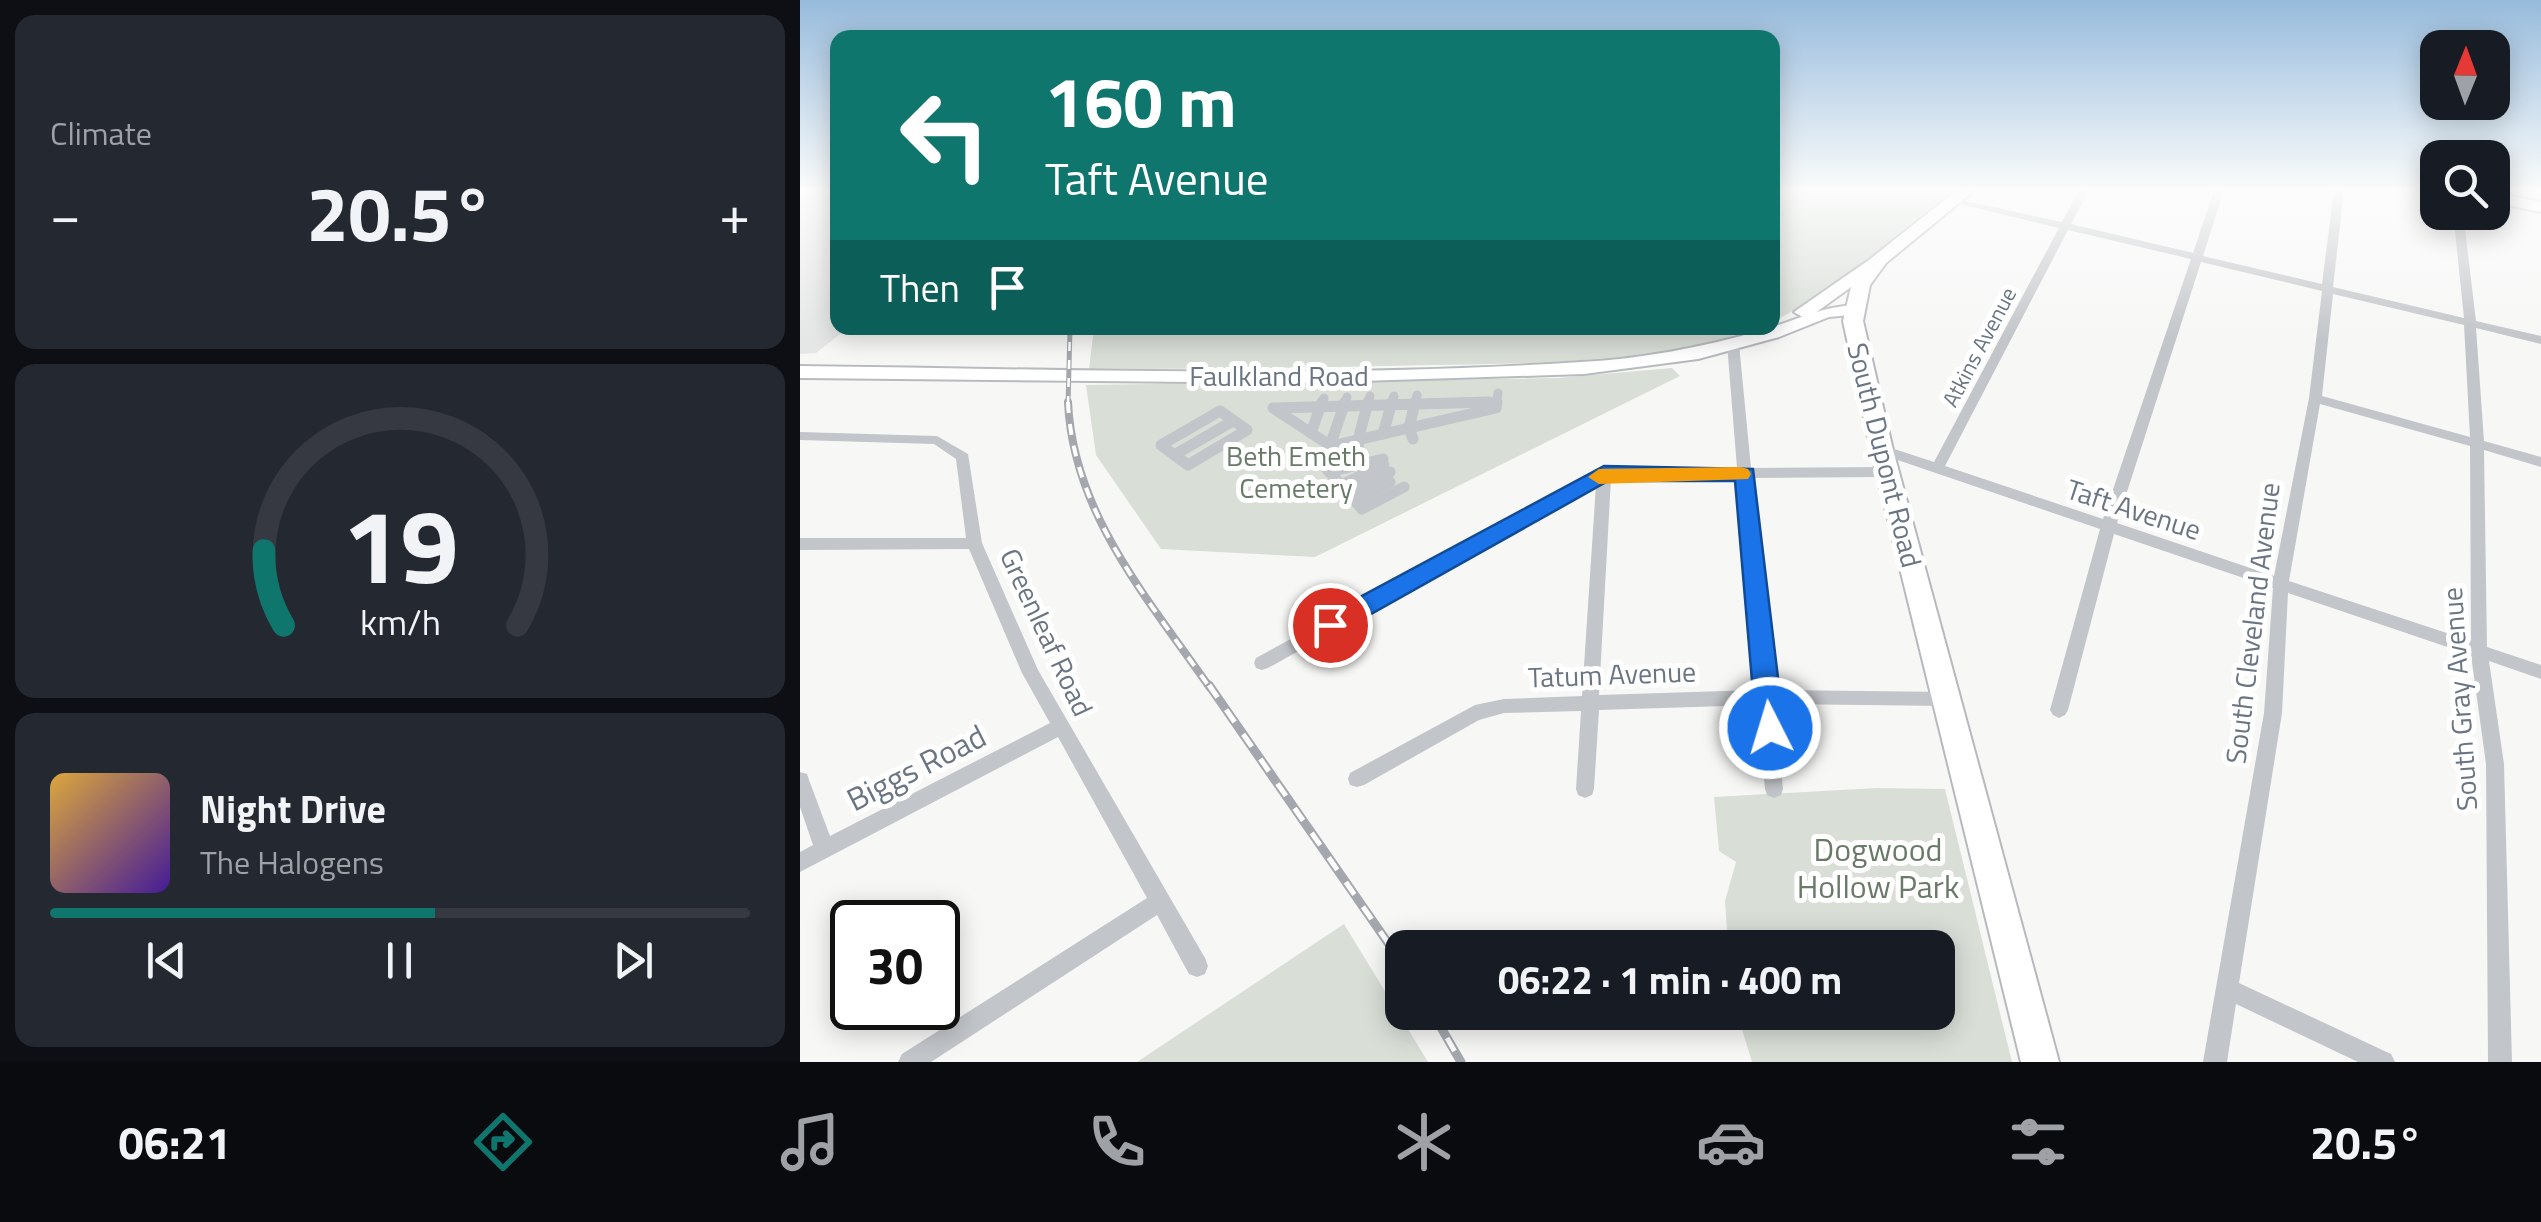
<!DOCTYPE html>
<meta charset="utf-8">
<style>
body{margin:0;font-family:"Titillium Web",sans-serif;background:#242831;color:#f1f3f6;height:100vh;display:flex;flex-direction:column;font-size:38px;white-space:nowrap}
*{box-sizing:border-box;margin:0}
p{font-size:32px;color:#9ea1a6}
.icon{flex:none;width:55px;height:55px;fill:none;stroke:currentColor;stroke-width:2;stroke-linecap:round;stroke-linejoin:round}
.map{position:relative;flex:1;overflow:hidden}
.drawer{display:flex;flex-direction:column;gap:15px;padding:15px;background:#0d0f14;width:800px}
.drawer>*{flex:none}
.guide{position:absolute;left:30px;top:30px;width:950px;height:305px;border-radius:20px;box-shadow:0 5px 25px #0003;background:#0f766e;color:#fff;overflow:hidden}
.needle{width:65px;rotate:1deg}
.fabs{position:absolute;left:1620px;top:30px;display:grid;gap:20px}
.fabs a{display:grid;place-items:center;width:90px;height:90px;border-radius:20px;background:#171b24;box-shadow:0 5px 25px #0003;font-size:50px}
.speed{position:absolute;left:30px;top:900px;display:flex;gap:20px;font-size:50px;font-weight:700;text-align:center}
.speed>*{display:grid;place-content:center;width:130px;height:130px;border-radius:50%;background:#171b24;box-shadow:0 5px 25px #0003;line-height:1}
.speed .limit{border:5px solid #111;border-radius:15px;background:#fff;color:#111}
.pin{position:absolute;display:grid;place-items:center;width:85px;height:85px;color:#fff;margin:-42px;border:5px solid #fff;border-radius:50%;box-shadow:0 2px 10px #0007}
.me{position:absolute;width:110px;margin:-55px;rotate:355deg;stroke-linejoin:round;filter:drop-shadow(0 0 8px #0008)}
.turn{display:flex;align-items:center;gap:35px;height:210px;padding:0 50px;font-size:45px}
.turn .icon{width:130px;height:130px;stroke-width:2.5}
.turn b{display:block;font-size:70px;line-height:85px}
.then{display:flex;align-items:center;height:95px;padding:0 50px;background:#0003;gap:20px;font-size:38px}
.big{font-size:75px;font-weight:700;line-height:1.1}
.drawer .tile{flex:1;display:flex;flex-direction:column;justify-content:center;gap:15px;min-width:0;padding:0 35px;border-radius:20px;background:#242831}
.drawer .dial{align-items:center;gap:0}
.dial svg{height:260px;overflow:visible;fill:none;stroke:#363941;stroke-width:7;stroke-linecap:round;text-anchor:middle}
.dial text{fill:#f1f3f6;stroke:none}
.song{display:flex;align-items:center;gap:30px}
.cover{width:120px;height:120px;border-radius:15px;background:linear-gradient(135deg,hsl(40 70% 55%),hsl(260 70% 35%))}
.played{height:10px;border-radius:5px;background:linear-gradient(90deg,#0f766e 55%,#363941 55%)}
.keys{display:flex;justify-content:space-around;direction:ltr}
.heat{display:flex;justify-content:space-between;align-items:center;font-size:55px;direction:ltr}
.trip{position:absolute;left:585px;top:930px;width:570px;height:100px;border-radius:20px;background:#171b24;box-shadow:0 5px 25px #0003;font-weight:700;line-height:100px;text-align:center}
.dock{display:flex;height:160px;justify-content:space-around;align-items:center;background:#090b0e;color:#9ea1a6}
.dock .icon{width:70px;height:70px}
.dock .selected{color:#0f766e}
.dock b{font-size:45px;color:#f1f3f6}
main{display:flex;flex:1;min-height:0}
.map>svg:first-child{display:block}
.built{fill:#e5e7e6}
.green{fill:#d9ded7}
.lines{fill:none;stroke-linecap:round;stroke-linejoin:round}
.secondary-casing{stroke:#b7babf;stroke-width:4}
.primary-casing{stroke:#b6b9bd;stroke-width:4}
.pedestrian-far1{stroke:#c2c5c9;stroke-width:9}
.pedestrian{stroke:#c2c5c9;stroke-width:11}
.minor{fill:#c2c5c9;fill-rule:evenodd}
.secondary{fill:#fff;fill-rule:evenodd}
.primary{fill:#fff;fill-rule:evenodd}
.rail-far2-casing{stroke:#a4a8ae;stroke-width:5}
.rail-far1-casing{stroke:#a4a8ae;stroke-width:8}
.rail-casing{stroke:#a4a8ae;stroke-width:9}
.rail-far2{stroke:#fff;stroke-width:2.5;stroke-dasharray:9;stroke-linecap:butt}
.rail-far1{stroke:#fff;stroke-width:4;stroke-dasharray:11;stroke-linecap:butt}
.rail{stroke:#fff;stroke-width:5;stroke-dasharray:15;stroke-linecap:butt}
.route{fill:#1a73e8;stroke:#114b97;stroke-width:2.5}
.slow{fill:#f59e0b}
.labels{text-anchor:middle;dominant-baseline:central;stroke-width:10;stroke-linejoin:round;paint-order:stroke}
.far-street-label{font-size:22px;fill:#6a7583;stroke:#fff}
.street-label{font-size:28px;fill:#6a7583;stroke:#fff}
.park-label{font-size:28px;fill:#697b68;stroke:#fff}
.near-street-label{font-size:32px;fill:#6a7583;stroke:#fff}
.near-park-label{font-size:32px;fill:#697b68;stroke:#fff}
</style>
<main>
<section class="drawer">
<div class="tile"><p>Climate</p>
<div class="heat"><a>−</a><b class="big">20.5°</b><a>+</a></div>
</div>
<div class="tile dial"><svg viewBox="0 0 100 80">
<path d="M14 69A42 42 0 1 1 86 69"/>
<path d="M14 69A42 42 0 0 1 8 46" stroke="#0f766e"/>
<text x="50" y="56" font-size="32" font-weight="700">19</text>
<text x="50" y="72" font-size="11">km/h</text>
</svg></div>
<div class="tile">
<div class="song"><i class="cover"></i><div><b>Night Drive</b><p>The Halogens</p></div></div>
<div class="played"></div>
<div class="keys"><svg class="icon" aria-label="previous" viewBox="0 0 24 24"><path d="M18 5L8 12l10 7zM5 5v14"/></svg><svg class="icon" aria-label="pause" viewBox="0 0 24 24"><path d="M8 5v14M16 5v14"/></svg><svg class="icon" aria-label="next" viewBox="0 0 24 24"><path d="M6 5l10 7-10 7zM19 5v14"/></svg></div>
</div>
</section>
<div class="map">
<svg width="1741" height="1062" viewBox="0 0 1741 1062">
<rect width="100%" height="100%" fill="#f7f8f6"/>
<path class="built" d="M0,190H37L38,328H48L16,353L0,354Z"/>
<g class="green">
<path d="M973,190H1152L1032,289L973,322Z"/>
<path d="M294,328H958C851,363 745,363 633,365C519,368 404,369 289,369Z"/>
<path d="M872,368L880,376L515,557L361,549L296,455L286,385L758,378Z"/>
<path d="M1077,788L1145,789L1212,1062H952L937,1013L1138,1012V948L928,947L925,901L936,862L919,851L914,797Z"/>
<path d="M544,924L628,1062H337Z"/>
</g>
<g class="lines">
<defs>
<path id="secondary" d="M1054,305L1063,310L1060,314L1029,317L979,337L898,359L784,374L497,383L0,378V366C260,369 522,379 781,362C842,359 902,347 960,331C992,322 1019,307 1054,305Z"/>
<g id="primary">
<path d="M1157,190H1175L1086,263L1070,285L1063,321L1093,450L1259,1062H1221L1071,450L1043,321L1051,287L1011,316L1004,318L994,312L1069,260Z"/>
<path d="M1692,192L1741,202V212L1692,202Z"/>
</g>
</defs>
<use href="#secondary" class="secondary-casing"/>
<use href="#primary" class="primary-casing"/>
<g class="pedestrian-far1">
<path d="M522,405L524,398"/>
<path d="M544,405L547,397"/>
<path d="M568,405L570,396"/>
<path d="M591,405L594,396"/>
<path d="M597,405L696,402"/>
<path d="M615,405L617,395"/>
<path d="M696,405L698,393"/>
</g>
<g class="pedestrian">
<path d="M473,408L531,446L696,408L697,402"/>
<path d="M476,408L689,402"/>
<path d="M420,411L447,430L388,465L361,445Z"/>
<path d="M511,433L522,402"/>
<path d="M583,434L592,402"/>
<path d="M613,439L609,428L615,402"/>
<path d="M529,449L545,402"/>
<path d="M559,453L558,440L568,402"/>
<path d="M374,455L433,421"/>
<path d="M526,468L562,509L604,487"/>
<path d="M529,472L583,459"/>
<path d="M541,485L584,465"/>
<path d="M548,493L590,472"/>
<path d="M555,501L590,482"/>
</g>
<g class="minor">
<path d="M1279,190H1289L1271,224L1393,253L1414,190H1424L1403,256L1522,284L1534,190H1544L1533,287L1664,318L1653,212H1663L1676,321L1741,336V344L1676,328L1684,441L1741,457V467L1684,450L1687,647L1741,665V679L1689,661L1704,764L1712,1062H1688L1686,764L1671,655L1488,593L1482,713L1439,983L1591,1054L1595,1062H1558L1436,1004L1427,1062H1403L1464,713L1473,588L1314,534L1268,710L1265,715L1259,718L1253,715L1250,710L1300,529L1077,453L1075,450L1082,445L1134,462L1259,228L1152,202V198L1262,222ZM1268,230L1391,259L1303,519L1145,466ZM1401,262L1522,291L1509,398L1474,576L1317,523ZM1533,294L1664,325L1670,437L1522,396ZM1520,404L1670,446L1671,641L1489,581Z"/>
<path d="M933,340L939,344L951,468L1087,467L1094,472L1087,477L952,478L974,690L1148,692L1154,694L1157,699L1154,704L1148,706L975,704L983,789L981,795L974,798L967,795L965,789L957,705L799,710L794,789L792,795L785,798L778,795L776,789L781,711L704,713L679,720L564,785L557,787L550,785L548,779L550,773L675,705L704,699L782,696L796,485L468,668L462,670L456,668L454,663L456,658L799,471L937,468L927,344ZM938,478L956,690L799,695L811,479Z"/>
<path d="M0,432L137,436L168,454L182,543L238,670L405,958L408,966L405,974L397,977L389,974L357,915L131,1062H98L102,1054L347,898L258,737L0,872V852L13,845L0,807V772L7,774L9,780L30,836L250,723L222,673L169,549L0,550V538H166L156,459L134,444L0,440Z"/>
</g>
<use href="#secondary" class="secondary"/>
<use href="#primary" class="primary"/>
<defs>
<path id="rail-far2" d="M268,405L270,328"/>
<path id="rail-far1" d="M268,402C273,514 349,600 410,688"/>
<g id="rail">
<path d="M409,685L602,963"/>
<path d="M632,1012L661,1062"/>
</g>
</defs>
<use href="#rail-far2" class="rail-far2-casing"/>
<use href="#rail-far1" class="rail-far1-casing"/>
<use href="#rail" class="rail-casing"/>
<use href="#rail-far2" class="rail-far2"/>
<use href="#rail-far1" class="rail-far1"/>
<use href="#rail" class="rail"/>
</g>
<linearGradient id="sky" x2="0" y2="1"><stop stop-color="#97bbdc"/><stop offset="0.56" stop-color="#fbfcfb"/><stop offset="1" stop-color="#fbfcfb" stop-opacity="0"/></linearGradient>
<rect width="1741" height="339" fill="url(#sky)"/>
<path class="route" d="M804,466L953,469L984,728L980,736L970,739L960,736L956,728L935,481H808L539,632H521L518,625L521,618Z"/>
<path class="slow" d="M940,467L948,469L951,474L948,479L799,484L788,477L799,469Z"/>
<g class="labels">
<g class="far-street-label">
<text transform="translate(1179 347) rotate(-62)">Atkins Avenue</text>
</g>
<g class="street-label">
<text x="479" y="375">Faulkland Road</text>
<text transform="translate(1085 455) rotate(76)">South Dupont Road</text>
<text transform="translate(1334 509) rotate(18)">Taft Avenue</text>
<text transform="translate(1452 623) rotate(-83)">South Cleveland Avenue</text>
<text transform="translate(247 632) rotate(65)">Greenleaf Road</text>
<text transform="translate(812 674) rotate(-2)">Tatum Avenue</text>
<text transform="translate(1659 699) rotate(-94)">South Gray Avenue</text>
</g>
<g class="park-label">
<text x="496" y="455">Beth Emeth<tspan x="496" dy="32">Cemetery</tspan></text>
</g>
<g class="near-street-label">
<text transform="translate(116 767) rotate(-27)">Biggs Road</text>
</g>
<g class="near-park-label">
<text x="1078" y="849">Dogwood<tspan x="1078" dy="37">Hollow Park</tspan></text>
</g>
</g>
</svg>
<div class="fabs">
<a><svg class="needle" viewBox="-14 -14 28 28"><path d="M0-13l5 13h-10z" fill="#e53935"/><path d="M0 13l5-13h-10z" fill="#9ea1a6"/></svg></a>
<a><svg class="icon" aria-label="search" viewBox="0 0 24 24"><circle cx="10" cy="10" r="6"/><path d="M15 15l6 6"/></svg></a>
</div>
<div class="speed"><div class="limit">30</div></div>
<div class="pin" style="left:530px;top:625px;background:#d93025"><svg class="icon" aria-label="arrive" viewBox="0 0 24 24"><path d="M6 21V4h12l-3 4 3 4H6"/></svg></div>
<svg class="me" style="left:970px;top:728px" viewBox="-20 -20 40 40"><circle r="17" fill="#1a73e8" stroke="#fff" stroke-width="3"/><path d="M0-11L8 9 0 5-8 9z" fill="#fff"/></svg>
<div class="trip">06:22 · 1 min · 400 m</div>
<div class="guide">
<div class="turn"><svg class="icon" aria-label="left" viewBox="0 0 24 24"><path d="M17 20v-9H6M10 6l-5 5 5 5"/></svg><div><b>160 m</b>Taft Avenue</div></div>
<div class="then">Then<svg class="icon" aria-label="arrive" viewBox="0 0 24 24"><path d="M6 21V4h12l-3 4 3 4H6"/></svg></div>
</div>
</div>
</main>
<nav class="dock">
<b>06:21</b>
<svg class="icon selected" aria-label="directions" viewBox="0 0 24 24"><path d="M12 3l9 9-9 9-9-9zM9 14v-3h6M13 9l2 2-2 2"/></svg>
<svg class="icon" aria-label="music" viewBox="0 0 24 24"><path d="M9 18V5l10-2v13"/><circle cx="6" cy="18" r="3"/><circle cx="16" cy="16" r="3"/></svg>
<svg class="icon" aria-label="phone" viewBox="0 0 24 24"><path d="M5 4h4l2 5-3 2q2 4 5 5l2-3 5 2v4C11 20 4 13 5 4z"/></svg>
<svg class="icon" aria-label="climate" viewBox="0 0 24 24"><path d="M12 3v18M4 7l16 10M4 17L20 7"/></svg>
<svg class="icon" aria-label="car" viewBox="0 0 24 24"><path d="M5 17H2v-5l4-1 3-4h7l3 4 3 1v5h-3M9 17h6M6 11h13"/><circle cx="7" cy="17" r="2"/><circle cx="17" cy="17" r="2"/></svg>
<svg class="icon" aria-label="filters" viewBox="0 0 24 24"><path d="M4 7h16M4 17h16"/><circle cx="9" cy="7" r="2"/><circle cx="15" cy="17" r="2"/></svg>
<b>20.5°</b>
</nav>
